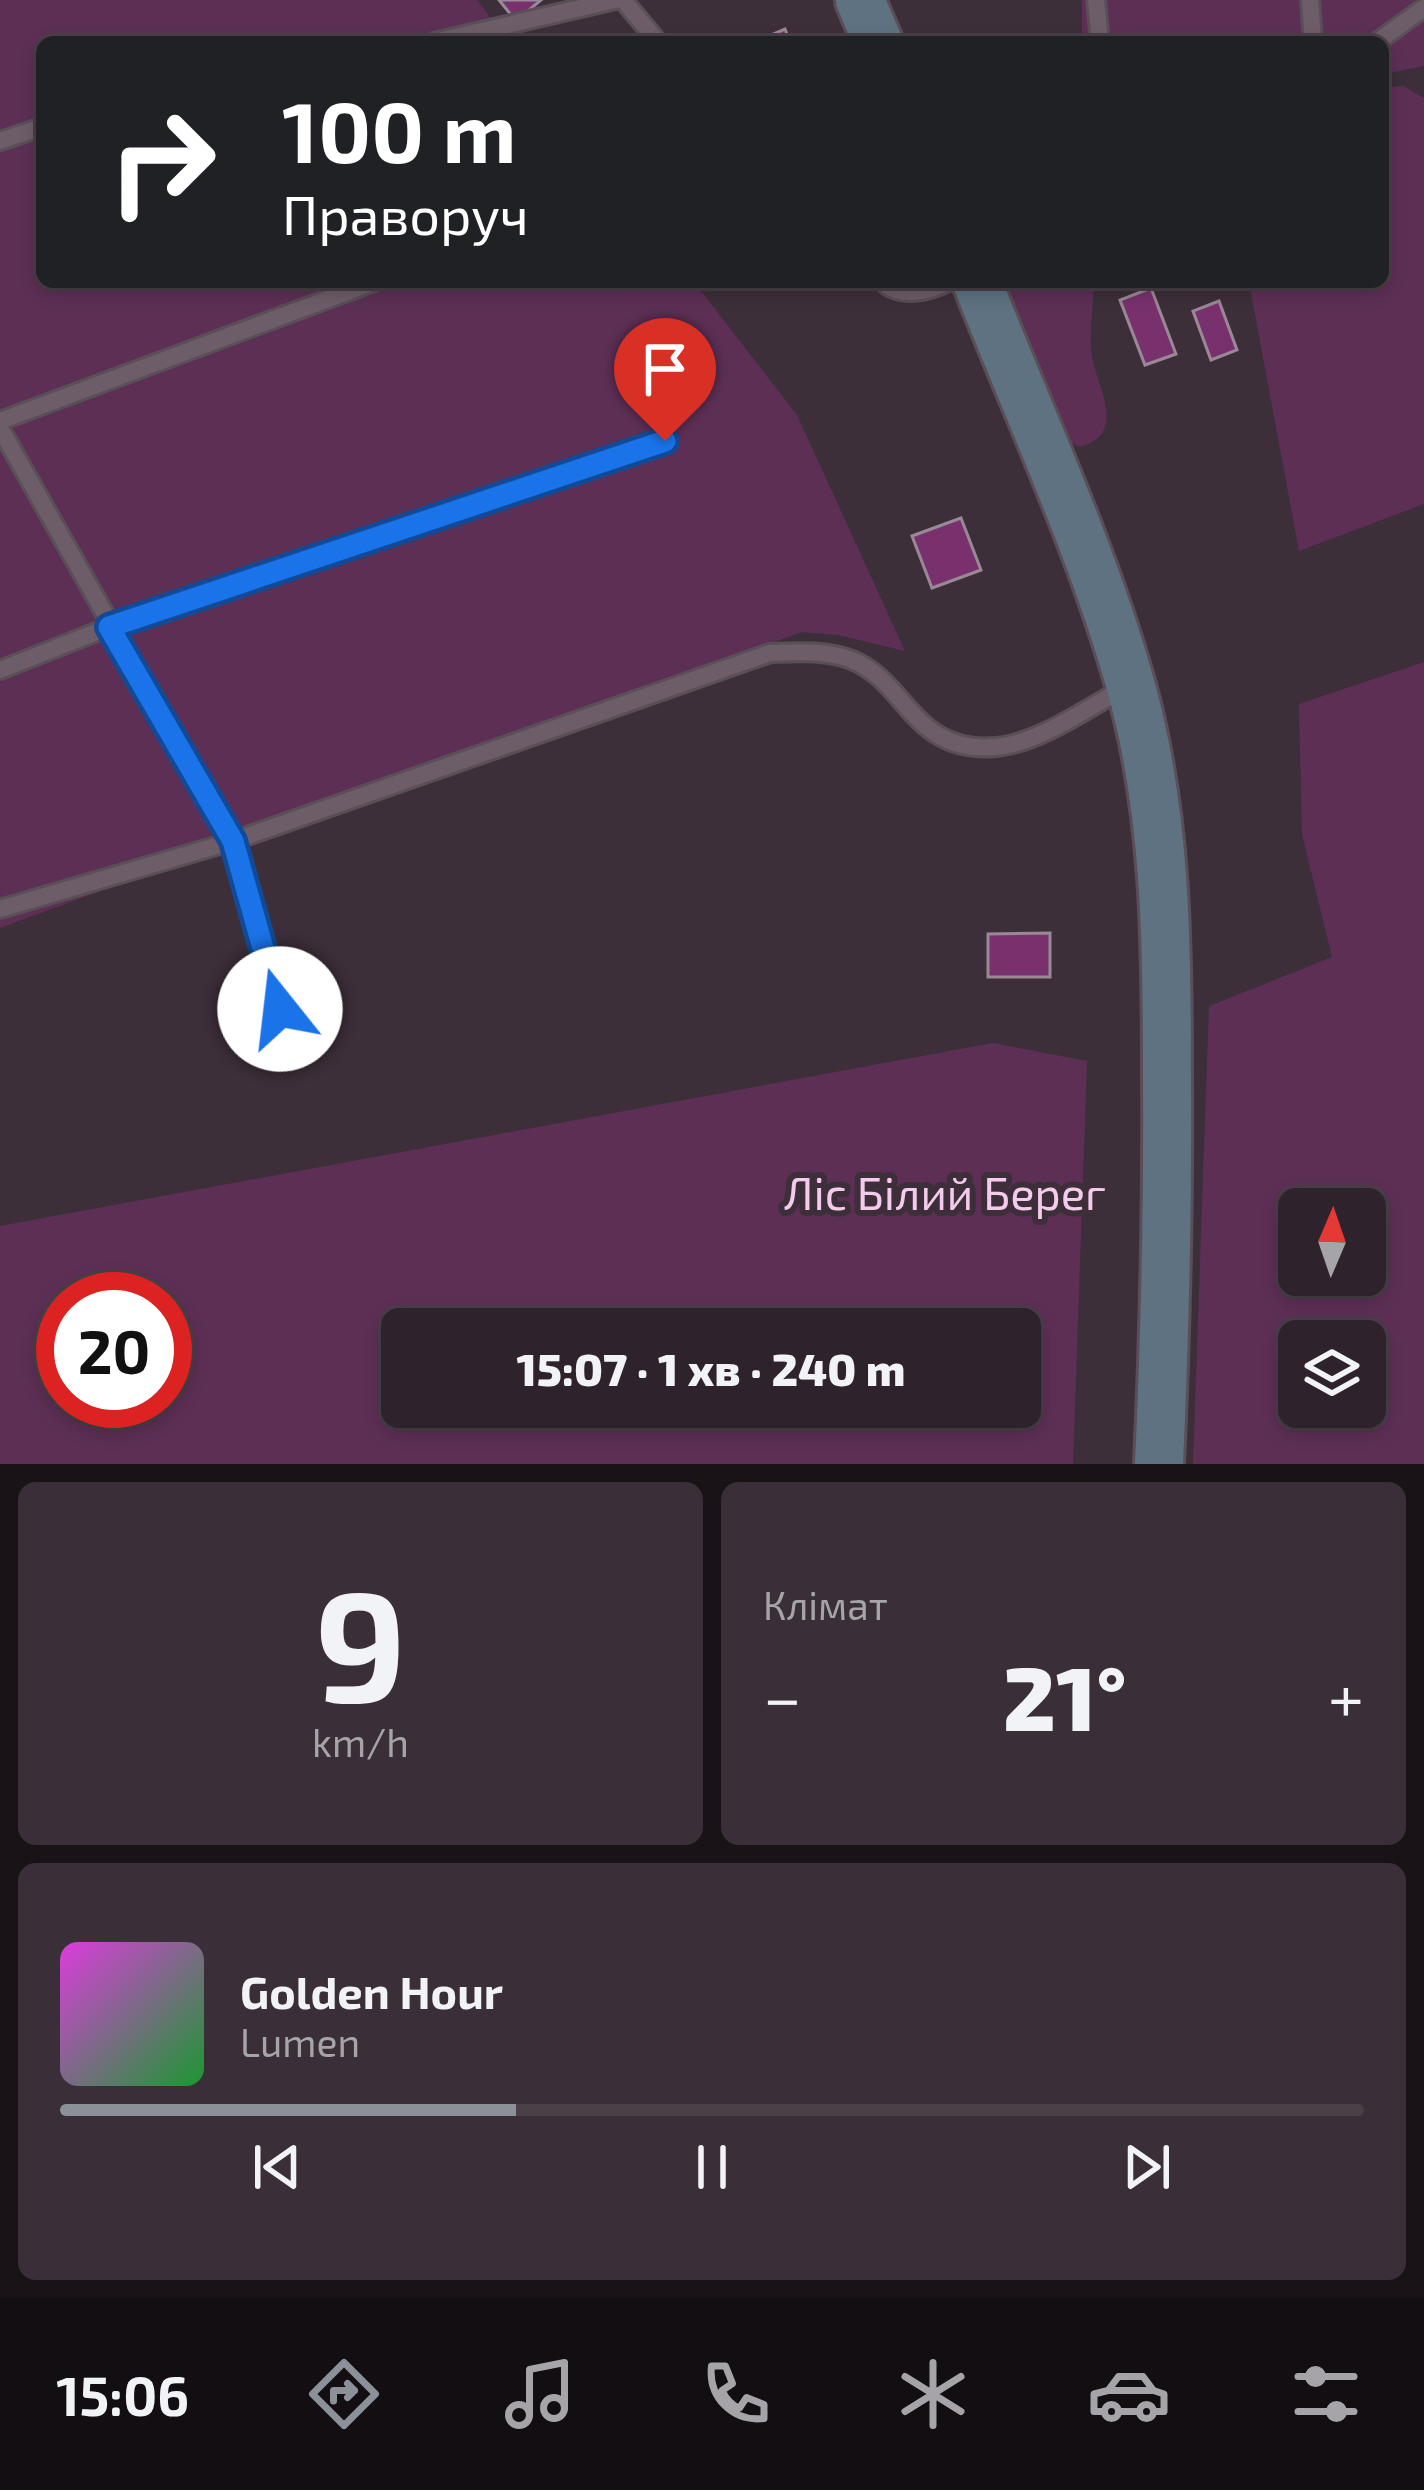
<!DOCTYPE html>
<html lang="uk">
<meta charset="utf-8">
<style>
body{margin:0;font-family:"Exo 2",sans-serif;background:#3a2f38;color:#f1f3f6;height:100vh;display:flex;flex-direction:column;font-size:45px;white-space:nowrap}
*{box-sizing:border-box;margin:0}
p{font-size:39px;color:#a7a4a9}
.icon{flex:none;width:66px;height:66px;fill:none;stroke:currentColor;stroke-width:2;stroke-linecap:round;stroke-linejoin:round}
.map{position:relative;height:1464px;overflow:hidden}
.side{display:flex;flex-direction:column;gap:18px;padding:18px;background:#191318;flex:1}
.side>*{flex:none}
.guide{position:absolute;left:36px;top:36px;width:1353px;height:252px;border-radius:18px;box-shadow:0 6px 18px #0003,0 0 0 3px #494048;background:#202124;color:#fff;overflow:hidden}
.needle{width:78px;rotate:2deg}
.fabs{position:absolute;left:1278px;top:1188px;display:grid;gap:24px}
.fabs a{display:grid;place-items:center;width:108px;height:108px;border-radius:18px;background:#2e232c;box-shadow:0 6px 18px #0003,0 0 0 3px #494048;font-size:60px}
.speed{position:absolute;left:36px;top:1272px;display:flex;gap:24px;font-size:60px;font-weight:700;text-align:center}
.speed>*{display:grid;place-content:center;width:156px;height:156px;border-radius:50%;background:#2e232c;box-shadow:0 6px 18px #0003,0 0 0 3px #494048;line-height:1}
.speed .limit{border:18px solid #d22;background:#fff;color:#111}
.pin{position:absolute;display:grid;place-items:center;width:102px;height:102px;color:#fff;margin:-123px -51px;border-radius:50% 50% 50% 0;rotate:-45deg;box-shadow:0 0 12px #0007}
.pin .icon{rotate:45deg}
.me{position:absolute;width:132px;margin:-66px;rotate:344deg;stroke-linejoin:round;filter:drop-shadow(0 0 9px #0008)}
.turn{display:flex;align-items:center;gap:42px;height:252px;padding:0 48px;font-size:54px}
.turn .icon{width:156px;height:156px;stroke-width:2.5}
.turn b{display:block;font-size:84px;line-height:102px}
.big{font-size:90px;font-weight:800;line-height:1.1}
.side .card{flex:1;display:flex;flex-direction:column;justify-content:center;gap:18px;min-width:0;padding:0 42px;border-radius:18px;background:#3a2f38}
.side .dial{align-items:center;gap:0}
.dial b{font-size:156px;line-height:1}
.song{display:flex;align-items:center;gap:36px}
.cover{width:144px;height:144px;border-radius:18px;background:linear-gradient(135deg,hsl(300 70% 55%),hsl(130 70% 35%))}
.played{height:12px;border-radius:6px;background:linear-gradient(90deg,#8c9099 35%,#494048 35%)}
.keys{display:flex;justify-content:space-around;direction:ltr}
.heat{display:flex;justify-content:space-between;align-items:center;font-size:66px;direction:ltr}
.side .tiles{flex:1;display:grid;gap:18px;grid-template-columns:1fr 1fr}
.card:last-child{grid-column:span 2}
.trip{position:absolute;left:381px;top:1308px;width:660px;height:120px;border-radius:18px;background:#2e232c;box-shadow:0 6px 18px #0003,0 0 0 3px #494048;font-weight:800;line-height:120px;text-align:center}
.dock{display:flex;height:192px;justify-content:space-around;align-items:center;background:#120e12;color:#a7a4a9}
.dock .icon{width:84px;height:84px}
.dock .active{color:#8c9099}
.dock b{font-size:54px;color:#f1f3f6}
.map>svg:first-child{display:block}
.green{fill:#5d2f55;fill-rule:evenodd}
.building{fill:#79316e;stroke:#998895;stroke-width:3}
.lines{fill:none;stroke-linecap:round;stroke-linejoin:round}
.lane-casing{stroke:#5a4e57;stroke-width:22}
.secondary-casing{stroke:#5a4e57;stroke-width:54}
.lane{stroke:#6d5d69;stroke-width:16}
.secondary{stroke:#5e7281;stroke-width:48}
.route-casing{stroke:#114b97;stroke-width:30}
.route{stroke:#1a73e8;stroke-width:21}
.labels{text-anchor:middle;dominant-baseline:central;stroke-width:12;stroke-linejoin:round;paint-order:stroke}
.park-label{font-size:45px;fill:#f5cbeb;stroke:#3d2f3a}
</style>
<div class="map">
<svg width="1424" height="1464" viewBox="0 0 1424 1464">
<rect width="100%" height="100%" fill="#3d2f3a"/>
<g class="green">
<path d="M0,0H477L509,42H42V282H694L797,415L905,651L838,635L801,632L0,928Z"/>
<path d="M1082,0H1424V66L1383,74V42H1082Z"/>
<path d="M1403,86L1424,98V504L1299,551L1249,282H1383V88Z"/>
<path d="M1001,282H1094C1093,304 1090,327 1091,349C1093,383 1132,433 1079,447L1064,439Z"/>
<path d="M1424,662V1464H1193L1209,1006L1332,957L1302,834L1299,704ZM1365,1209V1275H1299V1209ZM1365,1341V1407H1299V1341Z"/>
<path d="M993,1043L1087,1061L1073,1464H0V1226ZM63,1299H165V1401H63ZM1020,1329V1407H402V1329Z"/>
</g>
<g class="building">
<path d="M499,0H541L516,21Z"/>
<path d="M785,29L790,42H755Z"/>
<path d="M1151,288L1176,354L1145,365L1120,300Z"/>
<path d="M1219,301L1237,350L1211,360L1193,311Z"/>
<path d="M961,518L981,570L932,588L912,536Z"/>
<path d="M1050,933V977H988V934Z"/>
</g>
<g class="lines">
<defs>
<g id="lane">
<path d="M623,0L658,42"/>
<path d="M1096,0L1100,42"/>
<path d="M1310,0L1313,42"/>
<path d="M434,42L615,0"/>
<path d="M1377,42L1424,8"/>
<path d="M0,141L42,127"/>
<path d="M883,282C899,298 929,292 948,282"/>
<path d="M0,421L374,282"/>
<path d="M0,428L233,841L280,1009"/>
<path d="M0,670L109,627L665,441"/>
<path d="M0,909L233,841L770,653C798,652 825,650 852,660C908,683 913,754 996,747C1041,743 1089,706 1129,686"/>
</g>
<g id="secondary">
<path d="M860,0L878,42"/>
<path d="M977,282C1029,414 1091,546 1130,683C1166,810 1167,941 1167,1072C1168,1203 1165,1333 1159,1464"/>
</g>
</defs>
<use href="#lane" class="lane-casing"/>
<use href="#secondary" class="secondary-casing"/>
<use href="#lane" class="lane"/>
<use href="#secondary" class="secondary"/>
</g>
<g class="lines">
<defs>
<path id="route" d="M280,1009L233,841L109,627L665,441"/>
</defs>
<use href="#route" class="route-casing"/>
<use href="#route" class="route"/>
</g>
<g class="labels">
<g class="park-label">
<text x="945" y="1192">Ліс Білий Берег</text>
</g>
</g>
</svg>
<div class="fabs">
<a><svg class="needle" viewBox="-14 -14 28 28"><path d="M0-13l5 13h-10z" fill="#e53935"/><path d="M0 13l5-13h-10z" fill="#a7a4a9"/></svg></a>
<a><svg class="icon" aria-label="layers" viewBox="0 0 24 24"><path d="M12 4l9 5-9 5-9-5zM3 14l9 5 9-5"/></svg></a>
</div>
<div class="speed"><div class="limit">20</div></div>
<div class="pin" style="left:665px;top:441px;background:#d93025"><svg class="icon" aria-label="arrive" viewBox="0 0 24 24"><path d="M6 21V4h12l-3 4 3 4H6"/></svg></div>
<svg class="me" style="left:280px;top:1009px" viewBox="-20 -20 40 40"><circle r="19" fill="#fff"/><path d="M0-13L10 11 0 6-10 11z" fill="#1a73e8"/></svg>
<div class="trip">15:07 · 1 хв · 240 m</div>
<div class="guide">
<div class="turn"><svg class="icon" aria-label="right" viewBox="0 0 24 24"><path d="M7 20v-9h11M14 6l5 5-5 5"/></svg><div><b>100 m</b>Праворуч</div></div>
</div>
</div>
<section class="side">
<div class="tiles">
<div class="card dial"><b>9</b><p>km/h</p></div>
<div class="card"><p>Клімат</p>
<div class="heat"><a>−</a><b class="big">21°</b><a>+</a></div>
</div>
<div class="card">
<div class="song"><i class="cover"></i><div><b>Golden Hour</b><p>Lumen</p></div></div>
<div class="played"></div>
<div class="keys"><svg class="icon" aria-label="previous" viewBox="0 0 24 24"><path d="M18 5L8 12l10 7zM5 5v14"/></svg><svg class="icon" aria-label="pause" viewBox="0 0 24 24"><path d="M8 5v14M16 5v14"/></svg><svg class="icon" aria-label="next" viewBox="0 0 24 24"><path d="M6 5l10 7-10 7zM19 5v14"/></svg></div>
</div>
</div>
</section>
<nav class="dock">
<b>15:06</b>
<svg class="icon active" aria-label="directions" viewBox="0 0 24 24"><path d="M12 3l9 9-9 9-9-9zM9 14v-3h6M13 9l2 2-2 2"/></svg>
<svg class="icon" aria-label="music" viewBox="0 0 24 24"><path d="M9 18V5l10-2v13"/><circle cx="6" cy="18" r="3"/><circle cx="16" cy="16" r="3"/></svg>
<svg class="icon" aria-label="phone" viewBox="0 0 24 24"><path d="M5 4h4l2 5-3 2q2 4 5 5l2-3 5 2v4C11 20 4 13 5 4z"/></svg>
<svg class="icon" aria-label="climate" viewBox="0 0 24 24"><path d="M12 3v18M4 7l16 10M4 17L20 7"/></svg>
<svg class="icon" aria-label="car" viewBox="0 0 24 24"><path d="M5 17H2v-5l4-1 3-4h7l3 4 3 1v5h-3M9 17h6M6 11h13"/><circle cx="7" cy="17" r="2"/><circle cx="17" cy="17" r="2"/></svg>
<svg class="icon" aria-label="filters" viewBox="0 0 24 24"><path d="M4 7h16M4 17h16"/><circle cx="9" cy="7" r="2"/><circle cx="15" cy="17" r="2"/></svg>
</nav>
